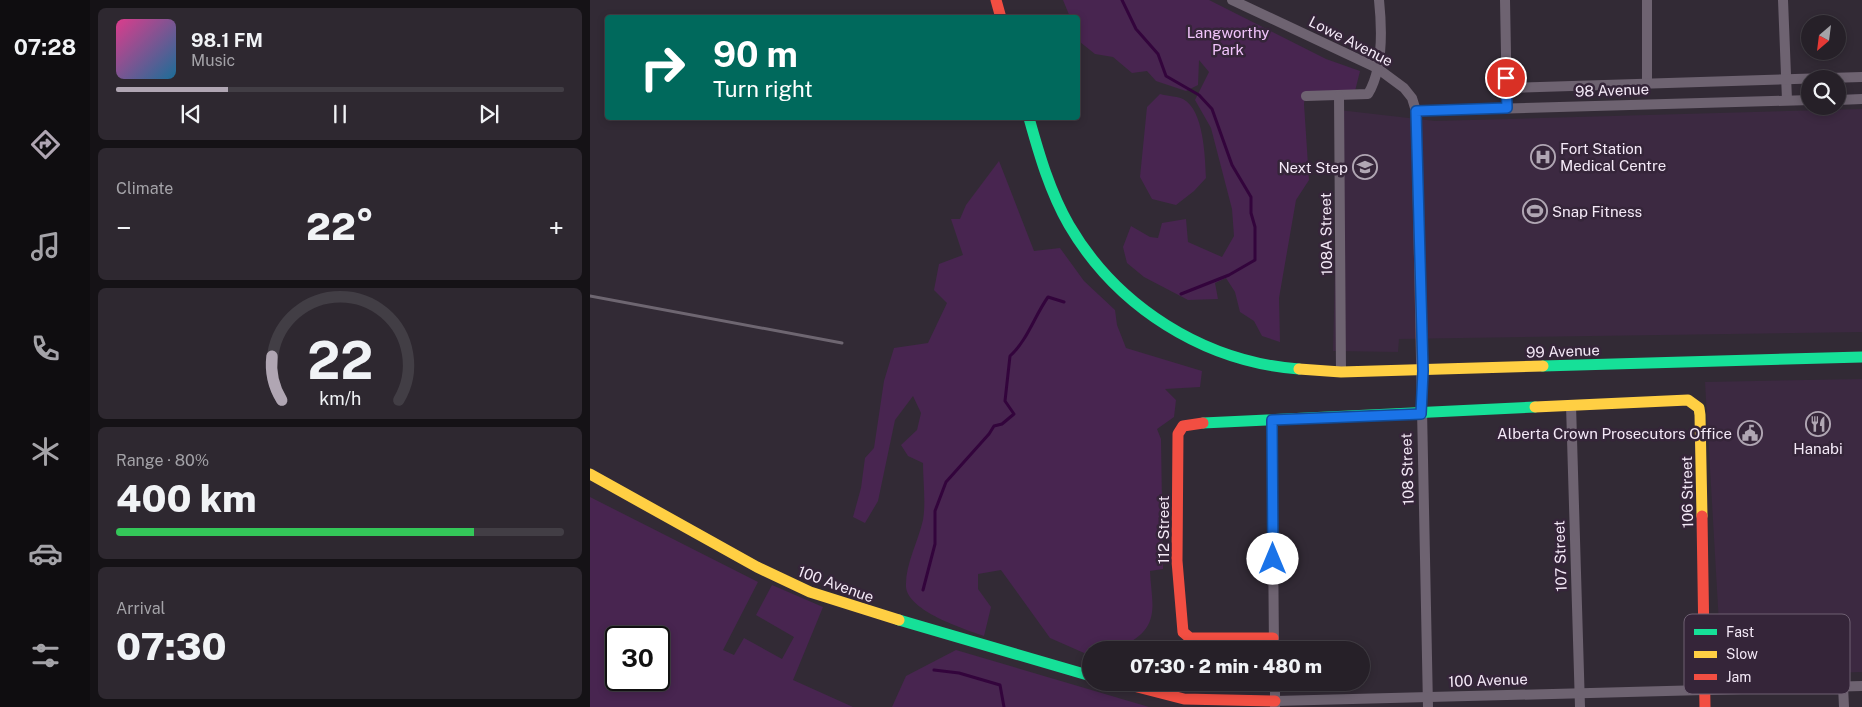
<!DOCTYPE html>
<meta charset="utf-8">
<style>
body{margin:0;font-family:"Public Sans",sans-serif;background:#2e2830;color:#f1f3f6;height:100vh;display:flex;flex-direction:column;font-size:19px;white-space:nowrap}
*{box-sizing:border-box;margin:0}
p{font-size:16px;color:#a4a3a8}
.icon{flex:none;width:28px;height:28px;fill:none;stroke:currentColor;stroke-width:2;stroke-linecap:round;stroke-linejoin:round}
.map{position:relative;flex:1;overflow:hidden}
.details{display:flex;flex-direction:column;gap:8px;padding:8px;background:#151216;width:500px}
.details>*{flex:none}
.banner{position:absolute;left:15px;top:15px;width:475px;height:105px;border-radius:5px;box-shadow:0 2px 8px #0003,0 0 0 1px #423e45;background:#00695c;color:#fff;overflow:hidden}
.needle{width:32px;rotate:208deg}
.buttons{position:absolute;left:1211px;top:15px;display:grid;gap:10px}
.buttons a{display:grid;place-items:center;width:45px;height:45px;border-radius:50%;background:#262028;box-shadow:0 2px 8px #0003,0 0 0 1px #423e45;font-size:25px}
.speed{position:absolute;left:15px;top:626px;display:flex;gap:10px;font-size:25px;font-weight:700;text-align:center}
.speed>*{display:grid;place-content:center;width:65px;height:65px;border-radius:50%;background:#262028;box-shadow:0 2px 8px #0003,0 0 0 1px #423e45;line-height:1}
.speed .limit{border:2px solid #111;border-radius:8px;background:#fff;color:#111}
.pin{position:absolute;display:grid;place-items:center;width:42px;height:42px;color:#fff;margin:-21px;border:2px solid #fff;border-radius:50%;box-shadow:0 1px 5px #0007}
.me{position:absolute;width:55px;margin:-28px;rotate:0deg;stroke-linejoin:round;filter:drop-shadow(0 0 4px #0008)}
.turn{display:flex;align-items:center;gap:18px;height:105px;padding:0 25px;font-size:22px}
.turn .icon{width:65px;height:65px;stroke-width:2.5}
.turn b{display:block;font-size:35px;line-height:42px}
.big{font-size:38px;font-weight:800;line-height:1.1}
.details .card{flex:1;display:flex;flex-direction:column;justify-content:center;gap:8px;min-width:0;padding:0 18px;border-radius:8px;background:#2e2830}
.details .dial{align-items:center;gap:0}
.dial svg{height:130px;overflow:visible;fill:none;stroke:#423e45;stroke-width:7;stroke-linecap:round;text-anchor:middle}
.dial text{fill:#f1f3f6;stroke:none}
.song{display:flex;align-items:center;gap:15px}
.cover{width:60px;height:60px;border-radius:8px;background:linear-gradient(135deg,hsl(330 70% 55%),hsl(200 70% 35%))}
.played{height:5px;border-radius:2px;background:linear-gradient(90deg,#b0a6b3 25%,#423e45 25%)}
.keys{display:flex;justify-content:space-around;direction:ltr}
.heat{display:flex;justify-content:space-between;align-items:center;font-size:28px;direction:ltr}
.charge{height:8px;border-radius:4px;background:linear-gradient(90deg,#34c759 80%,#423e45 0)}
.trip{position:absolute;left:492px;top:641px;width:288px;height:50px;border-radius:25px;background:#262028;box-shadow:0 2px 8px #0003,0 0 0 1px #423e45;font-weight:800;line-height:50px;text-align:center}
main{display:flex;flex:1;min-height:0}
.tabs{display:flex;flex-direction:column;width:90px;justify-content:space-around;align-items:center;background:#0f0d10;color:#a4a3a8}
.tabs .icon{width:35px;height:35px}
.tabs .current{color:#b0a6b3}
.tabs b{font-size:22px;color:#f1f3f6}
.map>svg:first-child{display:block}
.built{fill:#3c2941}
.green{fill:#482550;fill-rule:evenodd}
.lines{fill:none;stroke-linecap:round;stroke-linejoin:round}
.stream{stroke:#33043c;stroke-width:3}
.street{stroke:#6e6371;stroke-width:10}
.fast{stroke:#16e098;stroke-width:11}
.slow{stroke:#ffcf43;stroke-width:11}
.jam{stroke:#f24e42;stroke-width:11}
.rail{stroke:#6e6671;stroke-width:3}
.route-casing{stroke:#114b97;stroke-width:12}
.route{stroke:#1a73e8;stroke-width:9}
.labels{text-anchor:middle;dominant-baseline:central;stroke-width:5;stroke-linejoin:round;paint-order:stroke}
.park-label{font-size:15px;fill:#f1c4fb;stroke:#352539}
.street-label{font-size:15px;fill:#f4e9f7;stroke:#352539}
.poi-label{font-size:15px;fill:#f4e9f7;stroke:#352539;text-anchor:start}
.key{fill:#352539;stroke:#6e6072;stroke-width:1}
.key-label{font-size:14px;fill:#f4e9f7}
</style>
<main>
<nav class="tabs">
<b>07:28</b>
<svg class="icon current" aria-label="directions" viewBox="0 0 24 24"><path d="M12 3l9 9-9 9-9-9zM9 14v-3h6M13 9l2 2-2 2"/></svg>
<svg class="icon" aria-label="music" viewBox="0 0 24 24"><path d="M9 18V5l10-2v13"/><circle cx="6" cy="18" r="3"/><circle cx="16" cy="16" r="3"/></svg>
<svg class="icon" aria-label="phone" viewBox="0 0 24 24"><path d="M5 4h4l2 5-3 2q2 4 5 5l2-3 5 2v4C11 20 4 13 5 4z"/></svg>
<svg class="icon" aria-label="climate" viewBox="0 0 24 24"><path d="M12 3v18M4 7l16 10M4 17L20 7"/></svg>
<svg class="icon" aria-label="car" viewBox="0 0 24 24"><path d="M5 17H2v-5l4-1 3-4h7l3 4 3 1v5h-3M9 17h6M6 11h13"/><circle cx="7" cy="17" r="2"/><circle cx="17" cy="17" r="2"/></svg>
<svg class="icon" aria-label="filters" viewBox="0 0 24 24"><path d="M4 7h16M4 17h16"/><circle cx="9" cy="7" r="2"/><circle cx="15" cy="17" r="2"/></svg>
</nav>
<section class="details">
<div class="card">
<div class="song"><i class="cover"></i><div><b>98.1 FM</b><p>Music</p></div></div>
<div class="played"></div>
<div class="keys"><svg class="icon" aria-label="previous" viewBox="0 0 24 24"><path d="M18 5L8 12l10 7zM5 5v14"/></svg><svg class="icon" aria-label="pause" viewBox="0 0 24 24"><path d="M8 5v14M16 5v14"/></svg><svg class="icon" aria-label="next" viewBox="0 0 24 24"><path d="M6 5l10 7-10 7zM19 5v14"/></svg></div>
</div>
<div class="card"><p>Climate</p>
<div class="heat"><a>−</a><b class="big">22°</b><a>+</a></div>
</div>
<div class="card dial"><svg viewBox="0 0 100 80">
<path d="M14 69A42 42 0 1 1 86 69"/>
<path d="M14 69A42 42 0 0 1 8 42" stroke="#b0a6b3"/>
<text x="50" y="56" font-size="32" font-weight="700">22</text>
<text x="50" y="72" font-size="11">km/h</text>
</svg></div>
<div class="card"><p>Range · 80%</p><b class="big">400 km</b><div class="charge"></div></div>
<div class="card"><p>Arrival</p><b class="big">07:30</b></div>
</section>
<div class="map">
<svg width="1272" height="707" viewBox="0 0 1272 707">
<rect width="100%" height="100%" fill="#322a35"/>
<g class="built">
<path d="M1272,109V332L809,339L808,352L743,351L749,110L845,121Z"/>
<path d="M1272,379V672L1132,676L1115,382Z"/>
</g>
<g class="green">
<path d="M473,0H619L736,59L770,71L765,91L715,95L714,104L719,180L706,200L689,298L690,342L672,336L664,321L650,312L645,292L636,278L625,283L628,299L598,300L554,277L537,263L533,247L541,226L560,237L568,238L572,223L596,219L598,242L632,257L644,236L642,209L621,128L605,100L619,72L609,60L608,85L596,91L566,81L557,71L542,73L523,57L505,54L490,42L488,35V18L480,17Z"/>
<path d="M570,94C577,96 587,96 593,99C614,110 615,157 616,178L604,191L586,205L562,199L550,177L557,107Z"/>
<path d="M409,161L444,251L470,248L494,281L525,310L527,325L536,348L612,371L610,387L575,389L586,400L584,417L567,429L571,439L573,569L560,571C561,600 571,623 542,641V650H501V656L460,638L411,570L388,574V589L401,607L394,636C374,629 318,611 316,587C315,565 328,542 333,520C336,503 333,481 333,463L318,456L311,445L327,430L331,413L323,396L305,420L288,501L275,523L263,517L271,488L275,458L284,448L294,381L304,348L338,343L357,303L344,290L349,264L373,255L361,219H370L376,205Z"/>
<path d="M0,497L168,582L133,650L144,655L154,638L192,659L204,637L166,615L182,585L233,607L203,680L263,707H0ZM26,638H69V680H26Z"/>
<path d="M366,650L559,707H302L316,676Z"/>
</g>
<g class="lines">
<g class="stream">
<path d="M532,0L546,29L568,54L576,76L609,95L622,109L642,165L661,197V213L665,227V260L639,275L591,294"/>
<path d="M333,590L345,544V511L356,482L399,434L404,426L412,424L424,414L415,401L420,356C437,341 445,315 458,297L474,302"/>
<path d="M344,670L369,673L410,685L414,707"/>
</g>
<g class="street">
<path d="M642,0L787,68L814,88L822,98L826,111L838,707"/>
<path d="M915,0L917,108"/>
<path d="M1057,0V82"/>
<path d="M1193,0L1197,100"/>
<path d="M917,88L1272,77"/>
<path d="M716,96L778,94C793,69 792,28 789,0"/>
<path d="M749,96L751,372"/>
<path d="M1248,100L1272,99"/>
<path d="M826,111L1220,100"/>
<path d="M981,405L990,707"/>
<path d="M682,420L684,650"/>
<path d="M685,682V706"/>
<path d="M1253,686L1254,707"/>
<path d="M685,701L1272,686"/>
</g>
<g class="fast">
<path d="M439,118C449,154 460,192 479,225C527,307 614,362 709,369"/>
<path d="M953,366L1272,357"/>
<path d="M613,423L945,407"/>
<path d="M309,620L501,676"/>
</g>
<g class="slow">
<path d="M709,369L751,372L953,366"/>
<path d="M945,407L1098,400L1109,408L1110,415L1112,516"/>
<path d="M0,474L167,567L220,592L309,620"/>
</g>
<g class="jam">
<path d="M406,0L411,18"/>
<path d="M613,423L593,426L588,434L587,561L593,632L600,638H683"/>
<path d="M1112,516L1115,707"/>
<path d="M528,682L594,699L685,701"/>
</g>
<path class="rail" d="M0,296L252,343"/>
</g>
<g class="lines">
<defs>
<path id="route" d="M683,559L682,420L831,414L833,371L826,111L917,108L916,78"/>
</defs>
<use href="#route" class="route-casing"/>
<use href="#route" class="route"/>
</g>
<defs>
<symbol id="hospital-ring" viewBox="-11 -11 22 22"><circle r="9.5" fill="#352539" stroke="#b0a6b3" stroke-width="1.5"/><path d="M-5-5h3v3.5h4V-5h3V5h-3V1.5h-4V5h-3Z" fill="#b0a6b3"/></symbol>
<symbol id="school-ring" viewBox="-11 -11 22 22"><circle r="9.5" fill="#352539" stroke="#b0a6b3" stroke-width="1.5"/><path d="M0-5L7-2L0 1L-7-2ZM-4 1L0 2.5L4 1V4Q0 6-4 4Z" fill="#b0a6b3"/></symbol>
<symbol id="stadium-ring" viewBox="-11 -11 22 22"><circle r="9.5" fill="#352539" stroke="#b0a6b3" stroke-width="1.5"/><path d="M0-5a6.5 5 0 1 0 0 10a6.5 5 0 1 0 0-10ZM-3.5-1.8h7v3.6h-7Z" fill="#b0a6b3"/></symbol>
<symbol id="restaurant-ring" viewBox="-11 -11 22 22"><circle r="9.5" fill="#352539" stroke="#b0a6b3" stroke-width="1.5"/><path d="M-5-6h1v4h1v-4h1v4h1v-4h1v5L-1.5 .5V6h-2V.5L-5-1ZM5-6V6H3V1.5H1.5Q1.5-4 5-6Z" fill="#b0a6b3"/></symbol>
<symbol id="civic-ring" viewBox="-11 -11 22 22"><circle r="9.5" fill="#352539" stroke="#b0a6b3" stroke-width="1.5"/><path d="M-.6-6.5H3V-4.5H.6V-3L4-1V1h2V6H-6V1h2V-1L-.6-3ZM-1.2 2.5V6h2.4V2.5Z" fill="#b0a6b3"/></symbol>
</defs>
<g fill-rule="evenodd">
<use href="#hospital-ring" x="939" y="143" width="28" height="28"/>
<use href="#school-ring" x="761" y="153" width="28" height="28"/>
<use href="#stadium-ring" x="931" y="197" width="28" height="28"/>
<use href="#restaurant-ring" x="1214" y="410" width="28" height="28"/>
<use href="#civic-ring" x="1146" y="419" width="28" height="28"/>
</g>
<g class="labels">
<g class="park-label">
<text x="638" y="32">Langworthy<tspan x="638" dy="17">Park</tspan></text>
</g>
<g class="street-label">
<text transform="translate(761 41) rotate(27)">Lowe Avenue</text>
<text transform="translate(1022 90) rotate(-2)">98 Avenue</text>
<text transform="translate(736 234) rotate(-91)">108A Street</text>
<text transform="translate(973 351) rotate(-2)">99 Avenue</text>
<text transform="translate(817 469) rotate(-92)">108 Street</text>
<text transform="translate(1097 492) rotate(-91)">106 Street</text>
<text transform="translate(573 530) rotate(-90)">112 Street</text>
<text transform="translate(970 556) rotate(-92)">107 Street</text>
<text transform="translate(246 584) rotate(20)">100 Avenue</text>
<text transform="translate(898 680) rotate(-2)">100 Avenue</text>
</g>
<g class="poi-label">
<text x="970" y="148">Fort Station<tspan x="970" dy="17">Medical Centre</tspan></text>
<text x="758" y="167" text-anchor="end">Next Step</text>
<text x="962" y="211">Snap Fitness</text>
<text x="1142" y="433" text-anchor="end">Alberta Crown Prosecutors Office</text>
<text x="1228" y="448" text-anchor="middle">Hanabi</text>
</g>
</g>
<rect x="1094" y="614" width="166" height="80" rx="8" class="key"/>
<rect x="1104" y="629" width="23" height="6" fill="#16e098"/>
<rect x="1104" y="651" width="23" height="7" fill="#ffcf43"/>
<rect x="1104" y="674" width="23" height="6" fill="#f24e42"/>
<g class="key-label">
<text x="1136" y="637">Fast</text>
<text x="1136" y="659">Slow</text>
<text x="1136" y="682">Jam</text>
</g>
</svg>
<div class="buttons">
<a><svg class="needle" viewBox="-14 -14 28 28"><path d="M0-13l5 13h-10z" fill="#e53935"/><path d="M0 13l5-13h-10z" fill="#a4a3a8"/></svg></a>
<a><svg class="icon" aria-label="search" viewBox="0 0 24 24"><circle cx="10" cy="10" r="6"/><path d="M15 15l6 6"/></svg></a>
</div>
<div class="speed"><div class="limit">30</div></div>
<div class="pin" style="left:916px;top:78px;background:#d93025"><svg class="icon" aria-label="arrive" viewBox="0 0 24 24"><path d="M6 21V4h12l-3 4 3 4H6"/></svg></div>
<svg class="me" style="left:683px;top:559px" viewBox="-20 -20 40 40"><circle r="19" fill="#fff"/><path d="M0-13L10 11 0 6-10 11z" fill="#1a73e8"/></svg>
<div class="trip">07:30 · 2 min · 480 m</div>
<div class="banner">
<div class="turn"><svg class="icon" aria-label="right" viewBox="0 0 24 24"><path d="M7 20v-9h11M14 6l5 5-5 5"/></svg><div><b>90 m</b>Turn right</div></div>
</div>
</div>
</main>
